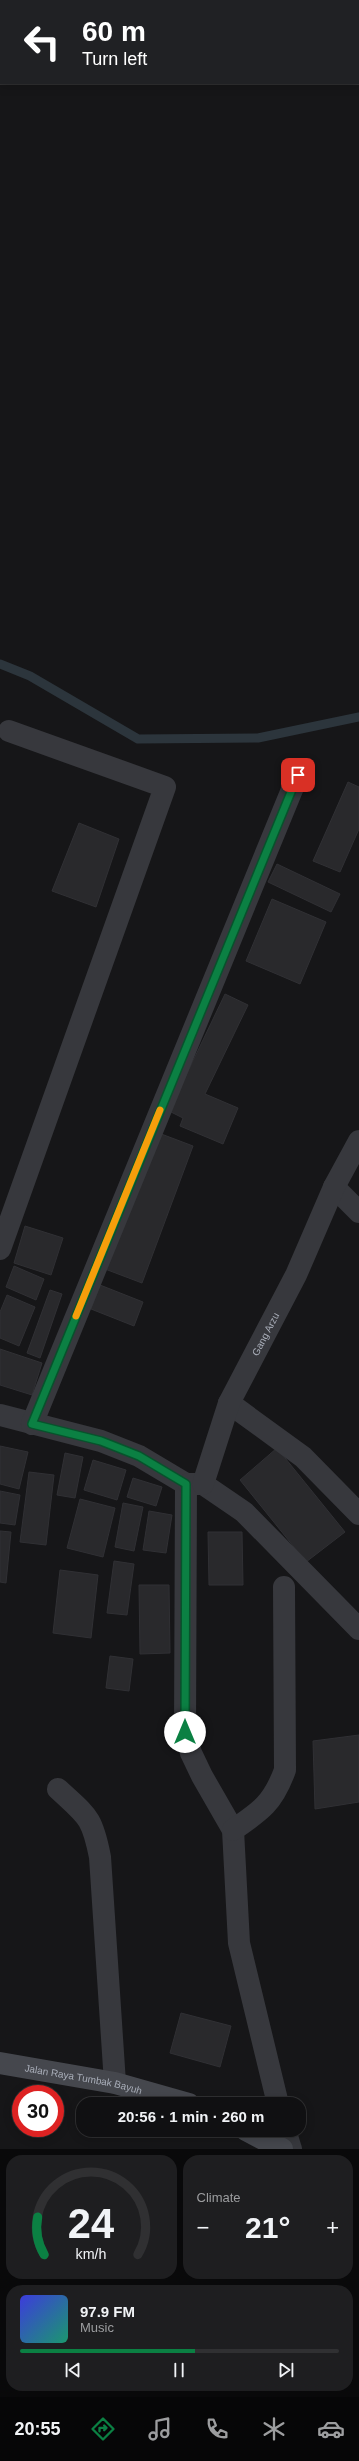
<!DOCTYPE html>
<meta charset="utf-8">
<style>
body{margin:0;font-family:Helvetica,sans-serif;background:#1e1e20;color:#f1f3f6;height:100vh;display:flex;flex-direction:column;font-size:15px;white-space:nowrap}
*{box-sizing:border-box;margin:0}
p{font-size:13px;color:#9c9d9f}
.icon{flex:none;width:22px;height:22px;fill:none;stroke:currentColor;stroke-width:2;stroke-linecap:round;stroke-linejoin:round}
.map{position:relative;height:2149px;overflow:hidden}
.side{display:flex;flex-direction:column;gap:6px;padding:6px;background:#09090a;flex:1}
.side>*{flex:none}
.top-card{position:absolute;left:0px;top:0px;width:359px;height:84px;box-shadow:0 2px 10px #0003,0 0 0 1px #303032;background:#202124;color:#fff;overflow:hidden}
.speed{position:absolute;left:12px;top:2085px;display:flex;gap:8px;font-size:20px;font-weight:700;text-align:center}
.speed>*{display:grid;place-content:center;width:52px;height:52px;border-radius:50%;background:#101012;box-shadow:0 2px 10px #0003,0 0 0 1px #303032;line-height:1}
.speed .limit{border:6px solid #d22;background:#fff;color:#111}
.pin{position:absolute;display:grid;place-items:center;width:34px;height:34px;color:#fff;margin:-17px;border-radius:8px;box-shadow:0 2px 6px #0006}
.me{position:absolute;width:44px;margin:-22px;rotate:0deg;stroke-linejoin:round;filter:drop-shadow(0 0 3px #0008)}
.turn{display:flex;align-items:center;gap:14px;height:84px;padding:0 16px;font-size:18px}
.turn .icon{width:52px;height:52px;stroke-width:2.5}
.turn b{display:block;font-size:28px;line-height:34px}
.big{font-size:30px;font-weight:800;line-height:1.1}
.side .card{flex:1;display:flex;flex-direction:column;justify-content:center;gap:6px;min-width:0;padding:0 14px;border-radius:16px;background:#1e1e20}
.side .dial{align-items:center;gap:0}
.dial svg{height:104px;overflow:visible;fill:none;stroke:#303032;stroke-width:7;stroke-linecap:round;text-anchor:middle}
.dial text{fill:#f1f3f6;stroke:none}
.song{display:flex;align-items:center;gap:12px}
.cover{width:48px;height:48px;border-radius:6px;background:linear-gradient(135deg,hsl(240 70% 55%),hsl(160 70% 35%))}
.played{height:4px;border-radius:2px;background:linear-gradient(90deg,#0b8043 55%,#303032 55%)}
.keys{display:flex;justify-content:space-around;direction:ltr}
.heat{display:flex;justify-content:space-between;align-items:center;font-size:22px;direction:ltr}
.side .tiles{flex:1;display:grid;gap:6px;grid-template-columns:1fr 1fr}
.card:last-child{grid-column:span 2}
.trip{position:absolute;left:76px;top:2097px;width:230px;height:40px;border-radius:16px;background:#101012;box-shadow:0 2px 10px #0003,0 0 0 1px #303032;font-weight:800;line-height:40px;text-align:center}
.tab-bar{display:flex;height:64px;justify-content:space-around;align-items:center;background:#060607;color:#9c9d9f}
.tab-bar .icon{width:28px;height:28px}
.tab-bar .current{color:#0b8043}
.tab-bar b{font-size:18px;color:#f1f3f6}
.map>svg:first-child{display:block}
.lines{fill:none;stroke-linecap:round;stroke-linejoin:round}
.stream{stroke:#2c353c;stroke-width:9}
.building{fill:#29292c;stroke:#303034}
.street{stroke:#37383d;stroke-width:22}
.secondary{stroke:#45474d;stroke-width:22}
.route-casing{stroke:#07532c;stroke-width:10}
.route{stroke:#0b8043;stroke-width:7}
.slow{stroke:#f59e0b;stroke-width:7}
.labels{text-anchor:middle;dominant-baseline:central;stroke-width:4;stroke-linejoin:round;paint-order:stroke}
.street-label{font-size:10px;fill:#a8adb8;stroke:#111113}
</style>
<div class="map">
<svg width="359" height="2149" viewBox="0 0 359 2149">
<rect width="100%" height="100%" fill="#161618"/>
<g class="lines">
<path class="stream" d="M0,664L30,676L138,739L258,738L359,717"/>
</g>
<g class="building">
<path d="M348,782L359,787V829L340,872L313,861Z"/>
<path d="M79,823L119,839L96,907L52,891Z"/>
<path d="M277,864L340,894L331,912L268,882Z"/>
<path d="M272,899L326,922L300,984L246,961Z"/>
<path d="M225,994L248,1005L205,1094L238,1108L223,1144L180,1126L183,1118L169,1111Z"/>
<path d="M156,1132L193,1146L142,1283L105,1269Z"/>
<path d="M25,1226L63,1238L51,1275L14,1263Z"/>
<path d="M14,1266L44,1279L36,1300L6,1287Z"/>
<path d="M100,1285L143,1302L134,1326L91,1309Z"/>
<path d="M50,1290L62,1294L40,1358L27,1353Z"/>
<path d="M7,1295L35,1307L19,1346L0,1338V1312Z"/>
<path d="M0,1349L42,1363L32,1395L0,1385Z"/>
<path d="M0,1446L28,1452L19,1489L0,1484Z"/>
<path d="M277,1448L345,1532L306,1562L240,1480Z"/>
<path d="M65,1453L83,1457L75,1498L57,1495Z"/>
<path d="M93,1460L126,1470L117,1500L84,1490Z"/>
<path d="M29,1472L54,1475L46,1545L20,1542Z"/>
<path d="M133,1478L162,1487L156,1506L127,1497Z"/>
<path d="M0,1491L20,1495L15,1525L0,1523Z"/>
<path d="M80,1499L115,1508L103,1557L67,1548Z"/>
<path d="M123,1503L143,1507L134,1551L115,1547Z"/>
<path d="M149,1511L172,1515L166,1553L143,1550Z"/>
<path d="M0,1531L11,1532L6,1583L0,1582Z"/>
<path d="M208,1532H242L243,1585H209Z"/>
<path d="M114,1561L134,1564L127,1615L107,1613Z"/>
<path d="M60,1570L98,1575L91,1638L53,1633Z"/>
<path d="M139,1585H169L170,1653L140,1654Z"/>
<path d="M110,1656L133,1659L129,1691L106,1688Z"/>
<path d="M359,1735V1802L315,1809L313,1741Z"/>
<path d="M181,2013L231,2026L220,2067L170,2053Z"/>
</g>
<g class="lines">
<g class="street">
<path d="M334,1187L359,1212"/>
<path d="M0,1249L165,787L9,731"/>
<path d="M229,1403L303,1457L359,1514"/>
<path d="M0,1415L101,1441L139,1456L186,1484L185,1732L191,1753L202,1776L233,1830L239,1943L278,2104"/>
<path d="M32,1424L298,775"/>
<path d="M189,1484H203L244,1512L359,1629"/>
<path id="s1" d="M203,1484L229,1403L296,1275L334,1187L359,1141"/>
<path d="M58,1789C87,1816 92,1816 100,1857L115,2083"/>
<path d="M233,1830C261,1811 273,1803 285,1770L284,1587"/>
<path d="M285,2130L291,2149"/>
</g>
<g class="secondary">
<path id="s2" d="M0,2063L115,2083L189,2104"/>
<path d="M246,2130L282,2149"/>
</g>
</g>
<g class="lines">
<defs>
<path id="route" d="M185,1732L186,1484L139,1456L101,1441L32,1424L298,775"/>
</defs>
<use href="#route" class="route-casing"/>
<use href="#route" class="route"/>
<path class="slow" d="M76,1316L160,1110"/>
</g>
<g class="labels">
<g class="street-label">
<text stroke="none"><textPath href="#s1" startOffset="163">Gang Arzu</textPath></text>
<text stroke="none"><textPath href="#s2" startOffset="85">Jalan Raya Tumbak Bayuh</textPath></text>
</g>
</g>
</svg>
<div class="speed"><div class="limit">30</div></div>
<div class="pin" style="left:298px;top:775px;background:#d93025"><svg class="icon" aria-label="arrive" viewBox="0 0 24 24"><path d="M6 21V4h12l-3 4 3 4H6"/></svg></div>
<svg class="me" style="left:185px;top:1732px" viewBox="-20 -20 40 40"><circle r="19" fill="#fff"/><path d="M0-13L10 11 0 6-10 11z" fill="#0b8043"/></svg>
<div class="trip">20:56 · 1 min · 260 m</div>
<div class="top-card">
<div class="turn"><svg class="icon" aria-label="left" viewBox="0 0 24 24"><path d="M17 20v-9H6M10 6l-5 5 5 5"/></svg><div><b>60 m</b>Turn left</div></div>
</div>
</div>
<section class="side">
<div class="tiles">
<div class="card dial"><svg viewBox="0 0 100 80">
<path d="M14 69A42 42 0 1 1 86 69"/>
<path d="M14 69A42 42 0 0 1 9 40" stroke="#0b8043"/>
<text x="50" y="56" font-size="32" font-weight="700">24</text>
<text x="50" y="72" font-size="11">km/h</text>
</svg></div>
<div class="card"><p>Climate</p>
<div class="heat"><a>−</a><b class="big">21°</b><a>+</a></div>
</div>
<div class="card">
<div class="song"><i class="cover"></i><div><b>97.9 FM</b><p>Music</p></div></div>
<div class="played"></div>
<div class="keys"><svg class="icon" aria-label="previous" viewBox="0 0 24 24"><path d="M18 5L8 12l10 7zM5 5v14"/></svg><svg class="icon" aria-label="pause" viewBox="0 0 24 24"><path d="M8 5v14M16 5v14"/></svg><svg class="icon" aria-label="next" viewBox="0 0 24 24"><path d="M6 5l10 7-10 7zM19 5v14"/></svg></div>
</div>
</div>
</section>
<nav class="tab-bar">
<b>20:55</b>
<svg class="icon current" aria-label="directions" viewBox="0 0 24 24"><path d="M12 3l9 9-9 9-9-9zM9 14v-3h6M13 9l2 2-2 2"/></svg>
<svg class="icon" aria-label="music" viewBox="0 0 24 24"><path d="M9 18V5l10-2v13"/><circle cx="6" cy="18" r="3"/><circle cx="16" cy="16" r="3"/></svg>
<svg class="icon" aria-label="phone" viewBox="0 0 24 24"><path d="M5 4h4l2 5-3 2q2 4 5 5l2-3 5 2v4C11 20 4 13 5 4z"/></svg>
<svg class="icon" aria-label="climate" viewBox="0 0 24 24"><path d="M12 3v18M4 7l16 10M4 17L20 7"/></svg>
<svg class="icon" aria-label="car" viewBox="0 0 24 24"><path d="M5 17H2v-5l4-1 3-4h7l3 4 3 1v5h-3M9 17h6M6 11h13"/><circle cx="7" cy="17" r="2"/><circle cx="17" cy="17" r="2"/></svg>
</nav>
